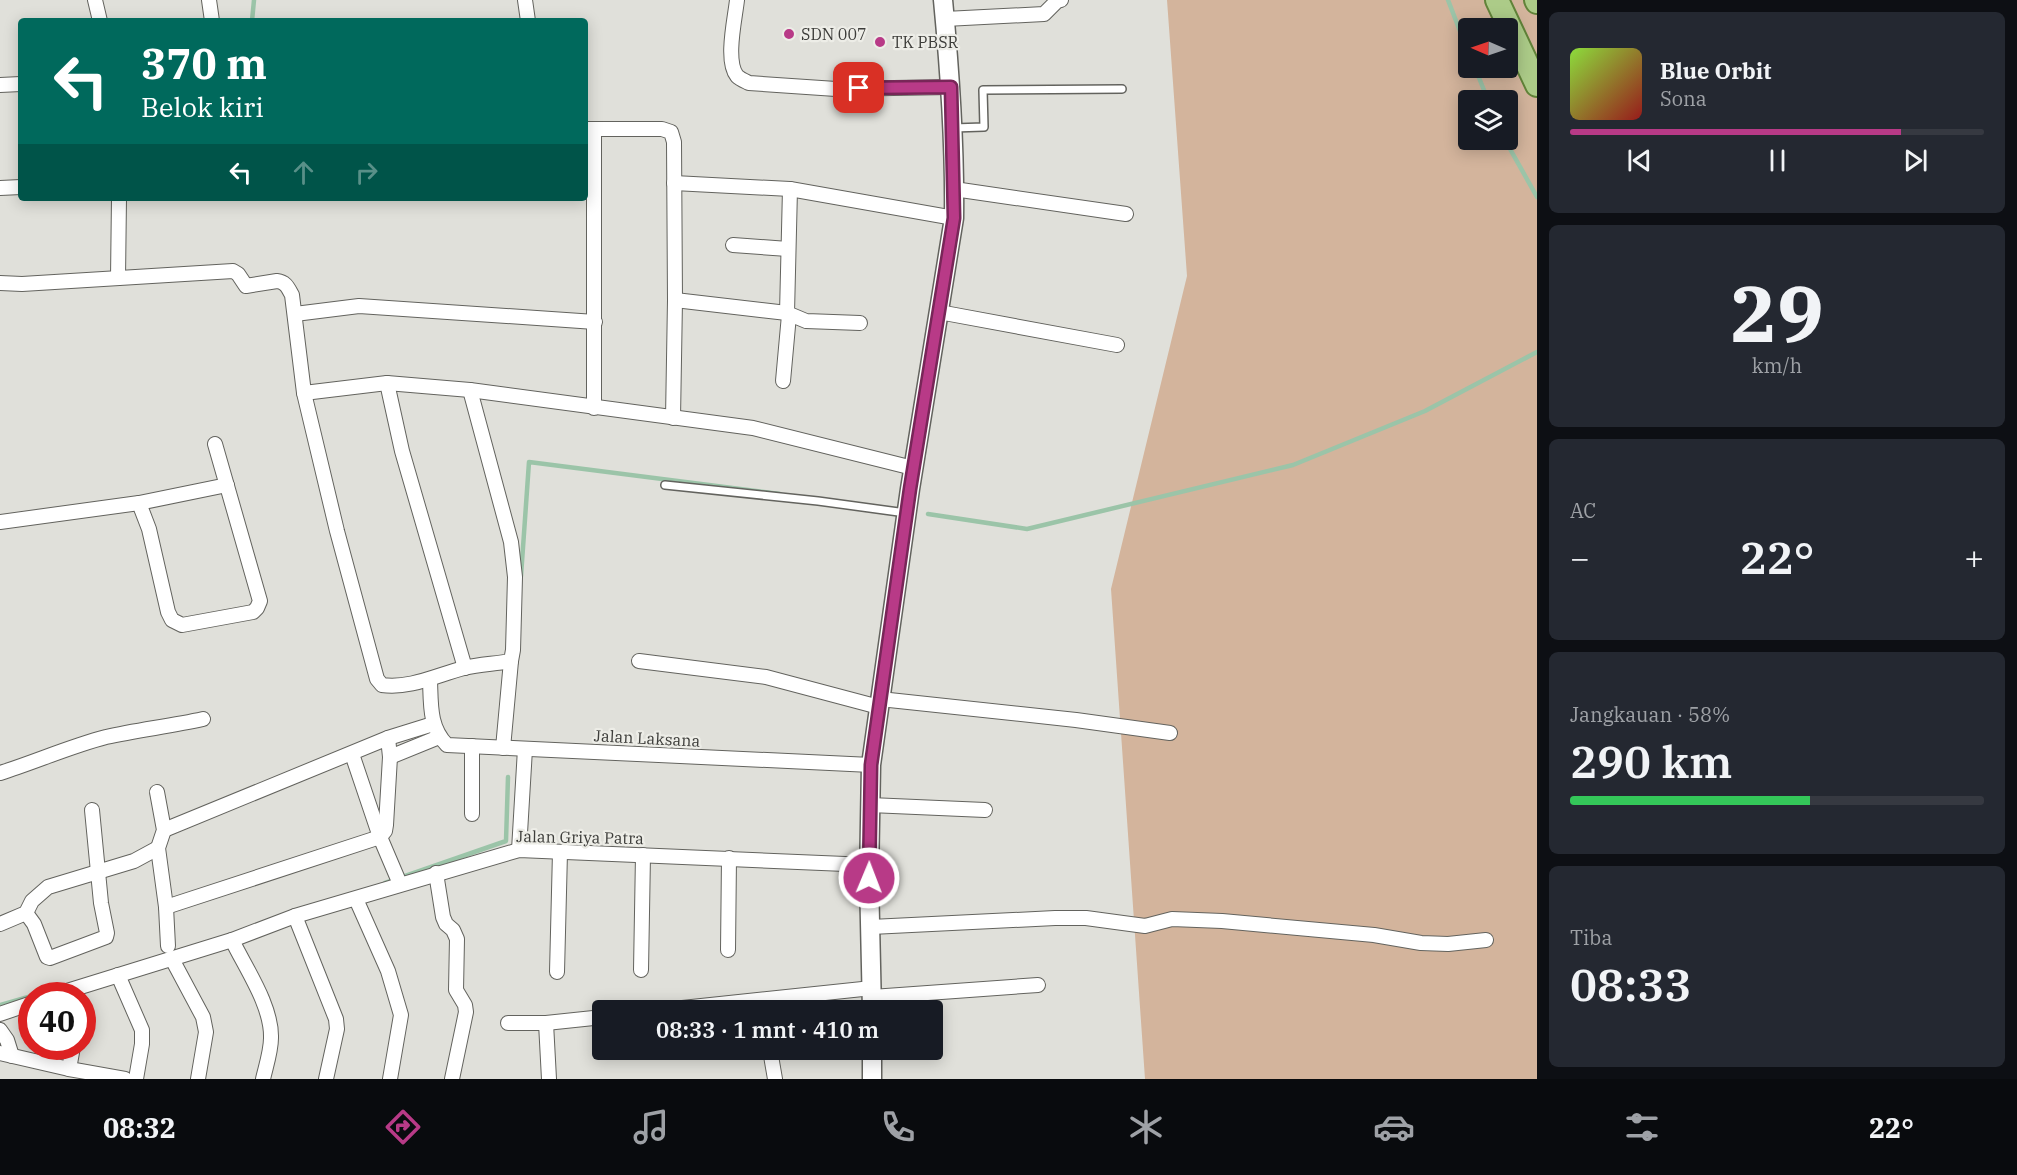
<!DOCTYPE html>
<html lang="id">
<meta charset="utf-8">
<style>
body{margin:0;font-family:"IBM Plex Serif",serif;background:#242831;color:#f1f3f6;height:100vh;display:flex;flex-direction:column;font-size:22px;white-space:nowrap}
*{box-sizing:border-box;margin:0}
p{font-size:20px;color:#9ea1a6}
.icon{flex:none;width:33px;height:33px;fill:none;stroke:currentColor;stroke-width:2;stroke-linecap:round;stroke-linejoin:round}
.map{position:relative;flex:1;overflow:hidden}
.drawer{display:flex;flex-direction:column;gap:12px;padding:12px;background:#0d0f14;width:480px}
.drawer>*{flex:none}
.guide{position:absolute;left:18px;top:18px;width:570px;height:183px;border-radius:6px;box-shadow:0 3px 15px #0003;background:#00695c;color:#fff;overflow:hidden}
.needle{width:39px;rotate:272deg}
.fabs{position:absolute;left:1458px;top:18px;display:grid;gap:12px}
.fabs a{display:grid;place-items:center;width:60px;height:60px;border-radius:6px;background:#171b24;box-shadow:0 3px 15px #0003;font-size:30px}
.speed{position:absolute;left:18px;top:982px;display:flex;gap:12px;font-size:30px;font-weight:700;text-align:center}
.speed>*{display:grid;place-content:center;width:78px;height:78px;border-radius:50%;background:#171b24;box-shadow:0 3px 15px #0003;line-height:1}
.speed .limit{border:9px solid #d22;background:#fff;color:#111}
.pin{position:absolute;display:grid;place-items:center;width:51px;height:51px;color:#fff;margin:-26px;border-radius:12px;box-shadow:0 3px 9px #0006}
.me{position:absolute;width:66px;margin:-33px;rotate:1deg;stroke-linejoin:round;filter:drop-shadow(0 0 4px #0008)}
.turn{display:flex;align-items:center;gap:21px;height:126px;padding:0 24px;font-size:27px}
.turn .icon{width:78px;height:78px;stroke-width:2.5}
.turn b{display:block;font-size:42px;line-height:51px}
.lanes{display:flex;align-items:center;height:57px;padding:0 24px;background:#0003;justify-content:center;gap:30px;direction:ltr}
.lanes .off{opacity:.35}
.big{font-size:45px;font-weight:600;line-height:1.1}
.drawer .tile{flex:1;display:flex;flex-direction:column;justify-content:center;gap:9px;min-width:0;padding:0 21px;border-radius:9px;background:#242831}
.drawer .dial{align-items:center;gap:0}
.dial b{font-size:78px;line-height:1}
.song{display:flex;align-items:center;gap:18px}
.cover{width:72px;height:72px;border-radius:9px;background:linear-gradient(135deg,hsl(90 70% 55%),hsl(0 70% 35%))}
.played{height:6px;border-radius:3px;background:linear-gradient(90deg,#b83a87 80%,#363941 80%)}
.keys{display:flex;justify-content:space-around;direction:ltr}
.heat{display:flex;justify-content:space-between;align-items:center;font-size:33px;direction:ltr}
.charge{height:9px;border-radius:4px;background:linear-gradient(90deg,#34c759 58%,#363941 0)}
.trip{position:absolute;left:592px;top:1000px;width:351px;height:60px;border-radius:6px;background:#171b24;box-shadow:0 3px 15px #0003;font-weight:600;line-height:60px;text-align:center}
.tab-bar{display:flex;height:96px;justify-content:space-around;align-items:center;background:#090b0e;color:#9ea1a6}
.tab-bar .icon{width:42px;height:42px}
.tab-bar .on{color:#b83a87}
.tab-bar b{font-size:27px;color:#f1f3f6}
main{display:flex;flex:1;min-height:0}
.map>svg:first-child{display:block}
.green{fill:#d3b49c;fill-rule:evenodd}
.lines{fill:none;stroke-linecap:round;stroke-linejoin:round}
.stream{stroke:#9bc4a8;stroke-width:4.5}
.service-casing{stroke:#63635e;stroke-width:10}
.minor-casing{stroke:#63635e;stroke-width:16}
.tertiary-casing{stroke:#63635e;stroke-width:21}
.primary-casing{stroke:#618339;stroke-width:26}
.service{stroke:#fff;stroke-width:7}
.minor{stroke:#fff;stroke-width:14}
.tertiary{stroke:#fff;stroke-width:18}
.primary{stroke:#accb88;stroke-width:22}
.route-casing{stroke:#782658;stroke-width:15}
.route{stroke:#b83a87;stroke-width:10}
.poi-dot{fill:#b83a87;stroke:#edede7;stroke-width:2}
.labels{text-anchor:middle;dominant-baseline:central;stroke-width:4.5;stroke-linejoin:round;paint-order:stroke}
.poi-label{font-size:16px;fill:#3d3d3a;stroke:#edede7;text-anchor:start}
.street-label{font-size:16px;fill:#3d3d3a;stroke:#edede7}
</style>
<main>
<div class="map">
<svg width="1537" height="1079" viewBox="0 0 1537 1079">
<rect width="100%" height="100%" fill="#e0e0da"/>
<path class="green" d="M1167,0H1537V1079H1145L1111,589L1187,276ZM1468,28H1508V68H1468ZM1468,100H1508V140H1468Z"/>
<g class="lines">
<g class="stream">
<path d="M1448,0L1468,52"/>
<path d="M252,21L254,0"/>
<path d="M1475,68L1488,100"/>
<path d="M1505,140L1537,197"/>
<path d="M928,514L1027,529L1293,465L1425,411L1537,352"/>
<path d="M521,576L529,462L780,494"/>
<path d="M385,883L506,841L508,777"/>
<path d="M0,1005L49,991"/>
</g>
<defs>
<g id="service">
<path d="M953,128L984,127L983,90L1122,89"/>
<path d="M665,485L818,501L906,513"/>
</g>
<g id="minor">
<path d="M95,0L100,21"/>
<path d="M209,0L212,21"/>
<path d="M525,0L528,21"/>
<path d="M737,0C735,19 725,61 737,76C740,79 745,81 749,83L836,89L951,87"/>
<path d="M945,19L1044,14L1057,1L1061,0"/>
<path d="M0,85L21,84"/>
<path d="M585,129H662L671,132L674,142L675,300L673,418"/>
<path d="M594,130V408"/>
<path d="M674,183L790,189L954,218"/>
<path d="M0,188L21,187"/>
<path d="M790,189L787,313L806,321L860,323"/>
<path d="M954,189L1126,214"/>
<path d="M733,245L788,249"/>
<path d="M118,278L119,198"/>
<path d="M0,283L22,284L233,271L238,274L246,286L277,281C286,282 288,288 292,295L304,393L337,531L377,679L382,685C410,689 437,675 464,668C479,664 495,664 511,661L513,650L515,577L511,542L470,390"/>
<path d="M675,300L787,313"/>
<path d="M939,312L1117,345"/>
<path d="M295,314L359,306L595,322"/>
<path d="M783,381L789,315"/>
<path d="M387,383L402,451L465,668"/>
<path d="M304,393L387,383L470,390L753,428L913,468"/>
<path d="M139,503L227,485"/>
<path d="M0,522L139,503L149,529L168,612L172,620L182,625L253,612L257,608L260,601L215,444"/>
<path d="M639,661L766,677L879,707"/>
<path d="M430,680C431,704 429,727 447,745L871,765"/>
<path d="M880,699L1076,720L1170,733"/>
<path d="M472,746V814"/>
<path d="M503,748L511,661"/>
<path d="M352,754L380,837L400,884"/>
<path d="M390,757L439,737"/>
<path d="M0,773C35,762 71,746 106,737C138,730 171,726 203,719"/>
<path d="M157,792L164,830L158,848L166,907L168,946"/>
<path d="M870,805L985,810"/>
<path d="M164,830L388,738L433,724"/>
<path d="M519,850L525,749"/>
<path d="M436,873L443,917L446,924L453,930L457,939L456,990L465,1005L466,1012L452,1079"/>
<path d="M356,899L388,971L401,1015L390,1079"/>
<path d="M166,907L380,837L385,831L386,825L390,757L388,738"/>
<path d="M26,913L34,924L47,957L50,958L106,937L107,933L101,903L92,810"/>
<path d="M295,916L336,1019L337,1029L326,1079"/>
<path d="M0,924L26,913L32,901L48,887L134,861L158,848"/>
<path d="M871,927L1055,918H1086L1145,926L1172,919L1222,921L1374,935L1421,943L1448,944L1486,940"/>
<path d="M232,940C246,969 272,1006 271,1038C271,1051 266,1066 263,1079"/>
<path d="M728,950L729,858"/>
<path d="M172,959L203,1017L206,1032L198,1079"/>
<path d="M641,970L643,855"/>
<path d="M557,972L560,852"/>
<path d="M118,975L142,1030V1044L136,1079"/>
<path d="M51,996L232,940L295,916L519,850L869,865"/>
<path d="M872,997L1038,985"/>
<path d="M654,1011L872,988"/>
<path d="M0,1014L32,1003"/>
<path d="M508,1023H546L603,1017"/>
<path d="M546,1023L549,1079"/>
<path d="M0,1030L7,1040L12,1056"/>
<path d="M770,1050L775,1079"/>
<path d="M0,1053L69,1069L125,1079"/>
<path d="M69,1069L73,1047"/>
</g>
<g id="tertiary">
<path d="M872,1011L869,878L871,765L910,489L954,218C955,145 950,73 943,0"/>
<path d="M872,1079V1050"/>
</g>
<g id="primary">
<path d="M1497,0L1537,85"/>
<path d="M1536,0L1537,2"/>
</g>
</defs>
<use href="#service" class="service-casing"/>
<use href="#minor" class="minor-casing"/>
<use href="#tertiary" class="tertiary-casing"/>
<use href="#primary" class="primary-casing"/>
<use href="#service" class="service"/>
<use href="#minor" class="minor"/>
<use href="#tertiary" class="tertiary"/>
<use href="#primary" class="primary"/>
</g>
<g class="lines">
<defs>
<path id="route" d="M859,88L951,87L954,218L910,489L871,765L869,878"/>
</defs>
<use href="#route" class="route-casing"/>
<use href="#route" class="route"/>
</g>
<g class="poi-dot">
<circle cx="789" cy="34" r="6"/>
<circle cx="880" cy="42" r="6"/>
</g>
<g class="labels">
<g class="poi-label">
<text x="801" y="34">SDN 007</text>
<text x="892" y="42">TK PBSR</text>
</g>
<g class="street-label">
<text transform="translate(647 738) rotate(3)">Jalan Laksana</text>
<text transform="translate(580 837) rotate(1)">Jalan Griya Patra</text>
</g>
</g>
</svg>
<div class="fabs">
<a><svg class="needle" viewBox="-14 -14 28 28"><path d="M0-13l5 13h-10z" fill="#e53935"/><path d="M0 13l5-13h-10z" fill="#9ea1a6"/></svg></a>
<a><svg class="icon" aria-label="layers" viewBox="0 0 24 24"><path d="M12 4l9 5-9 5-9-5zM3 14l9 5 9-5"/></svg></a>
</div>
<div class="speed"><div class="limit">40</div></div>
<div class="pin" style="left:859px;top:88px;background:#d93025"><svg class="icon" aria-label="arrive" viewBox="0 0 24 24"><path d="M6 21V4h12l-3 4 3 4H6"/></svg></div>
<svg class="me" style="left:869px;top:878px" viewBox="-20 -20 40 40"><circle r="17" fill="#b83a87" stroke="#fff" stroke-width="3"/><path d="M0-11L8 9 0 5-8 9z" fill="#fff"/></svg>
<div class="trip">08:33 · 1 mnt · 410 m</div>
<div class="guide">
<div class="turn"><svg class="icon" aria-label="left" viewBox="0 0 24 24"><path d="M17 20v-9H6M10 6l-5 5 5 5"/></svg><div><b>370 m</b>Belok kiri</div></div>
<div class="lanes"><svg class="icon" aria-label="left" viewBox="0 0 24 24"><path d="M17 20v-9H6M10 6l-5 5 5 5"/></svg><svg class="icon off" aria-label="ahead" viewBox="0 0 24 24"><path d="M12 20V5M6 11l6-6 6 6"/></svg><svg class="icon off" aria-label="right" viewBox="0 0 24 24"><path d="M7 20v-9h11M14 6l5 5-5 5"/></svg></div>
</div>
</div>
<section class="drawer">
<div class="tile">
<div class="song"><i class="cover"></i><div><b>Blue Orbit</b><p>Sona</p></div></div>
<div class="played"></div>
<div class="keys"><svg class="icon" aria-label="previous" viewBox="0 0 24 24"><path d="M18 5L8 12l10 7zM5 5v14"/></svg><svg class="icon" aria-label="pause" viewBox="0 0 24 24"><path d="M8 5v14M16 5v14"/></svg><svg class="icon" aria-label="next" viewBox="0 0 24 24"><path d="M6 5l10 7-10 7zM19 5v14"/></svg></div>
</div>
<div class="tile dial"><b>29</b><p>km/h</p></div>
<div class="tile"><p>AC</p>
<div class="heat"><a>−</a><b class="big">22°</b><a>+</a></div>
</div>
<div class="tile"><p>Jangkauan · 58%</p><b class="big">290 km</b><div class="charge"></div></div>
<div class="tile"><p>Tiba</p><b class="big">08:33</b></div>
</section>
</main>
<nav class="tab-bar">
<b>08:32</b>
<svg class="icon on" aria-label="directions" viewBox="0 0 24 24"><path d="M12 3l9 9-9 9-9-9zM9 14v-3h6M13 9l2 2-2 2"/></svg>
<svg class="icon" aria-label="music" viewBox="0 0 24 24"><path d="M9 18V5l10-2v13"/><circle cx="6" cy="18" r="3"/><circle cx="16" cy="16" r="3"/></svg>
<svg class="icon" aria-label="phone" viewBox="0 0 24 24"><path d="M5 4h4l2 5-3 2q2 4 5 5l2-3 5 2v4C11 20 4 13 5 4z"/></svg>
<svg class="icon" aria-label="climate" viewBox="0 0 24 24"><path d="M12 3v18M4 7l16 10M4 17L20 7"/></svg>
<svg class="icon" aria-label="car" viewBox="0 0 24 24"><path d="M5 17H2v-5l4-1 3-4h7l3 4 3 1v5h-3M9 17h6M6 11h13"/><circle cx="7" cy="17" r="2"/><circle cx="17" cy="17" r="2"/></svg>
<svg class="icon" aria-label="filters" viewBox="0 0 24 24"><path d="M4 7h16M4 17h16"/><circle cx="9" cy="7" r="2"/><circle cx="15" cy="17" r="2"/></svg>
<b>22°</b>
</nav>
